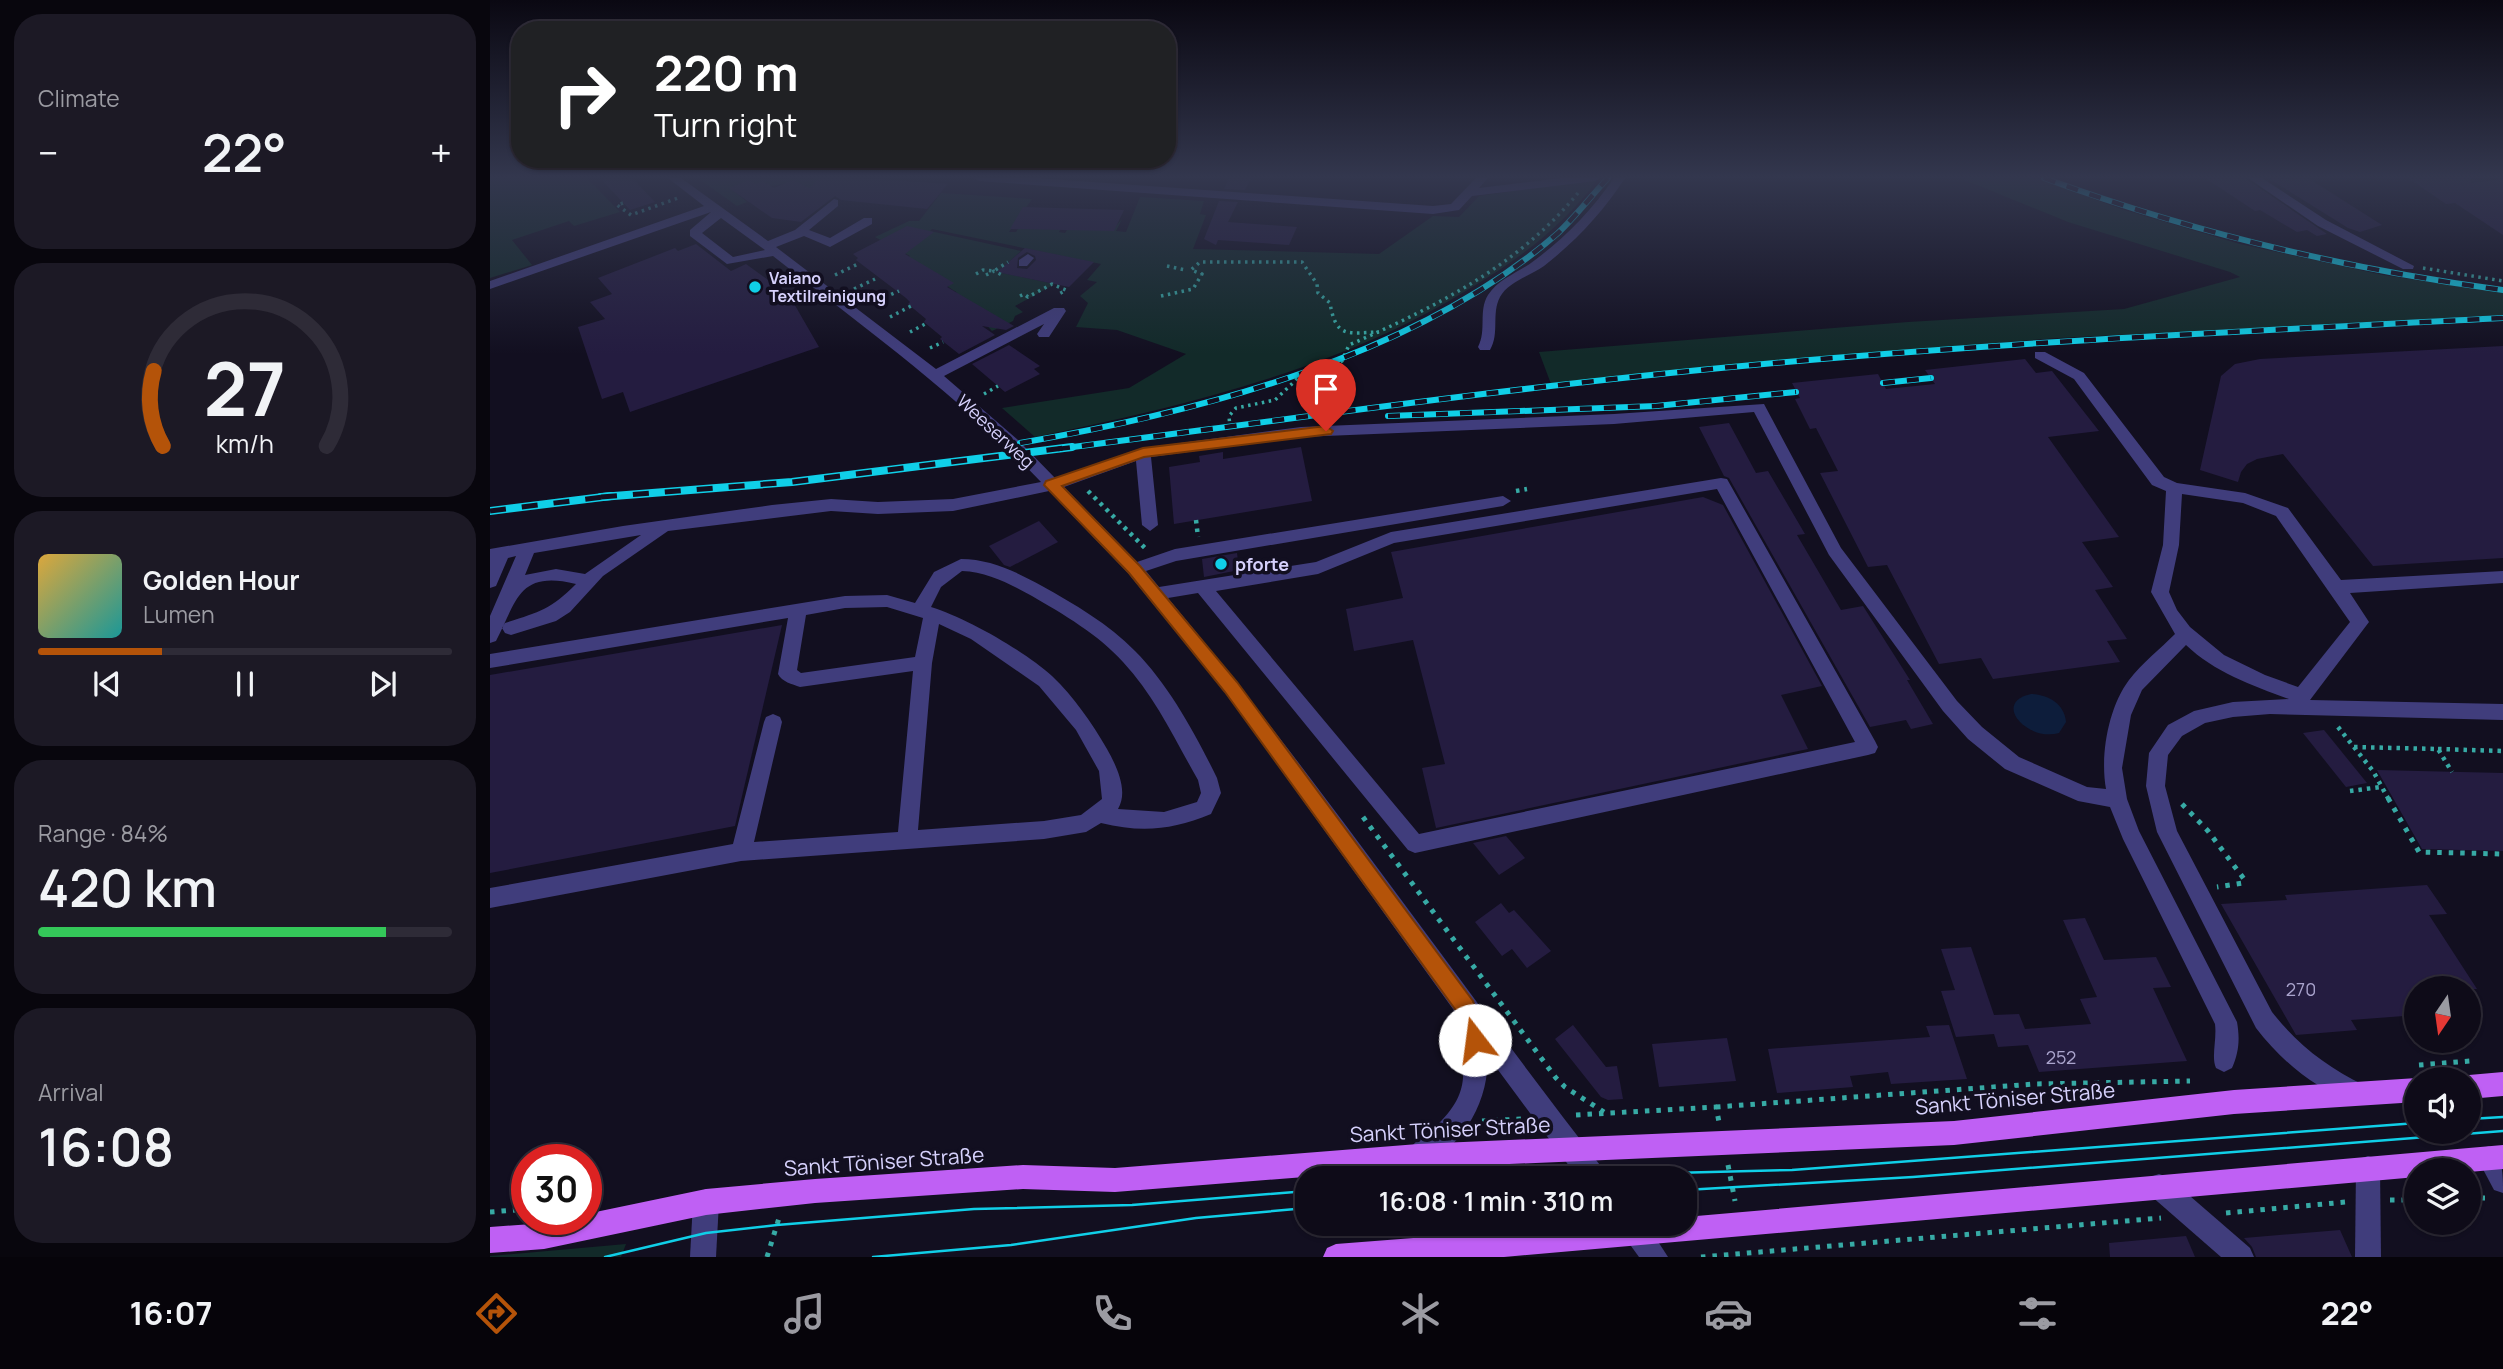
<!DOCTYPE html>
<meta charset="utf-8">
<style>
body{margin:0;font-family:Manrope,sans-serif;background:#1c1925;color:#f1f3f6;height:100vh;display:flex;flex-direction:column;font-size:26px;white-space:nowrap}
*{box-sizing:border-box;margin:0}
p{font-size:23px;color:#9b9ba2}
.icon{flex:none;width:38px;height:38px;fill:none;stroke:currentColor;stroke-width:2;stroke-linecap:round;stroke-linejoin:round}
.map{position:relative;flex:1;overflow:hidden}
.sheet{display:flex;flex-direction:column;gap:14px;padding:14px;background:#08060d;width:490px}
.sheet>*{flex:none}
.guide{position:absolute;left:21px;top:21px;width:665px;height:147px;border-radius:28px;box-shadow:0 2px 5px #0004,0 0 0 2px #2e2b37;background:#202124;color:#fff;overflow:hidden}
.needle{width:46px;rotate:193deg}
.tools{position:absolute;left:1914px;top:976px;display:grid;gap:14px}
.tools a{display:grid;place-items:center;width:77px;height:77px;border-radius:50%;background:#0e0b18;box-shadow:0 2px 5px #0004,0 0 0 2px #2e2b37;font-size:35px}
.speed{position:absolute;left:21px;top:1144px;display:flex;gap:14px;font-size:35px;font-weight:700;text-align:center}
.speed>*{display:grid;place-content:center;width:91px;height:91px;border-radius:50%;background:#0e0b18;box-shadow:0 2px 5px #0004,0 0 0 2px #2e2b37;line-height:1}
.speed .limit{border:10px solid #d22;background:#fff;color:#111}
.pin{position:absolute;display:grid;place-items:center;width:60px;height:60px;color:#fff;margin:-72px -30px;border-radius:50% 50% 50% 0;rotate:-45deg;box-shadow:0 0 7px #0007}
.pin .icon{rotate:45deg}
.me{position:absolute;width:77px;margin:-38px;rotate:345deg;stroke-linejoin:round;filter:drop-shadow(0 0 5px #0008)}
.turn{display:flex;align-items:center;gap:24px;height:147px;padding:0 28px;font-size:32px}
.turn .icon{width:91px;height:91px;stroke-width:2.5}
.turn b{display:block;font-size:49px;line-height:60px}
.big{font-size:52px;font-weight:600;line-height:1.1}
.sheet .widget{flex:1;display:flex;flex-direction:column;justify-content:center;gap:10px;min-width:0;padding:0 24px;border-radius:28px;background:#1c1925}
.sheet .dial{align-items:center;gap:0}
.dial svg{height:182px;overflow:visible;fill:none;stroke:#2e2b37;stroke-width:7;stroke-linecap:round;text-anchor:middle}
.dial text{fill:#f1f3f6;stroke:none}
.song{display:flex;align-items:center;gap:21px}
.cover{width:84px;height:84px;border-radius:10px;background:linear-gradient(135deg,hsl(40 70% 55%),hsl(180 70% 35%))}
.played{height:7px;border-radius:4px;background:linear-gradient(90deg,#b45309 30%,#2e2b37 30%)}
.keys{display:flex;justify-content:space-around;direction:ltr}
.heat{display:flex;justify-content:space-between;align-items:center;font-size:38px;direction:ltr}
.charge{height:10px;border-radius:5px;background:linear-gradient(90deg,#34c759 84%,#2e2b37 0)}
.trip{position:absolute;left:805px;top:1166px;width:402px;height:70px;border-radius:28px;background:#0e0b18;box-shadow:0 2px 5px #0004,0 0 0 2px #2e2b37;font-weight:600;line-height:70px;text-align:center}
.menu{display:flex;height:112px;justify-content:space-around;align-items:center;background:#06040a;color:#9b9ba2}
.menu .icon{width:49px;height:49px}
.menu .on{color:#b45309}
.menu b{font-size:32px;color:#f1f3f6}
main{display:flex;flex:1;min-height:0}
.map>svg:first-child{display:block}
.green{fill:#122a29}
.water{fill:#0d1d3b}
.building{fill:#241c40;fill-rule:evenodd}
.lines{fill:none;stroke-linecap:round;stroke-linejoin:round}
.path-far2{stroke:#37aaa5;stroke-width:3.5;stroke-dasharray:2.5 4.5;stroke-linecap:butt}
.path-far1{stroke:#37aaa5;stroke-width:4.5;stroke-dasharray:3.5 5;stroke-linecap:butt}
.path{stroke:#37aaa5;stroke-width:5;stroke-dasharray:4.5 7;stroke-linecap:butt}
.minor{fill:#403d7c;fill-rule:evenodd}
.major{fill:#bf60f4;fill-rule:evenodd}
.tram{stroke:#10cfe8;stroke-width:2.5}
.rail-far1-casing{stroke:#10cfe8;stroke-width:6}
.rail-casing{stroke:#10cfe8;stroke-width:8}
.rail-far1{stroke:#120f20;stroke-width:4.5;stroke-dasharray:12;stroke-linecap:butt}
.rail{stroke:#120f20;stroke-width:5;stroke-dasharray:16;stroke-linecap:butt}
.route{fill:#b45309;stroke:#753606;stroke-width:2}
.poi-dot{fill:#10cfe8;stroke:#120f20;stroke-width:2.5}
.labels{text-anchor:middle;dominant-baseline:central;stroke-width:7;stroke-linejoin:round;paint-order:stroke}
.far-poi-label{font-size:16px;font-weight:bold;fill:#d6d1fc;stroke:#120f20;text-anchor:start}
.street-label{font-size:18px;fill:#d6d1fc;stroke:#120f20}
.poi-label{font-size:18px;font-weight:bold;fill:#d6d1fc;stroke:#120f20;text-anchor:start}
.near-number-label{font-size:18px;fill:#aaa4cd}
.near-street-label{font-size:21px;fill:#d6d1fc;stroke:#120f20}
</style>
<main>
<section class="sheet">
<div class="widget"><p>Climate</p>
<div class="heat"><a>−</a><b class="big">22°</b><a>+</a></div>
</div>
<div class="widget dial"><svg viewBox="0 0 100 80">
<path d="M14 69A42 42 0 1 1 86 69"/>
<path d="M14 69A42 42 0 0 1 10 36" stroke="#b45309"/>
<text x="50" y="56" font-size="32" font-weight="700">27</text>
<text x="50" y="72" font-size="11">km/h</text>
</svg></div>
<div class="widget">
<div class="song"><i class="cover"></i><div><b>Golden Hour</b><p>Lumen</p></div></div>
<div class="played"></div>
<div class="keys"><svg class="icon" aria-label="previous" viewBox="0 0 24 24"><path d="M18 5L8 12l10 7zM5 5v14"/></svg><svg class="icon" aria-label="pause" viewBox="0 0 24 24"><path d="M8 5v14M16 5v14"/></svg><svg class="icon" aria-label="next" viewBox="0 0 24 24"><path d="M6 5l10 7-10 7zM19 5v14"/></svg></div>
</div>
<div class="widget"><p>Range · 84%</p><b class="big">420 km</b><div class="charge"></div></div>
<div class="widget"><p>Arrival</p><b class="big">16:08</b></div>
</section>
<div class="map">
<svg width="2013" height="1257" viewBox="0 0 2013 1257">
<rect width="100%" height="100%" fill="#120f20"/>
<g class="green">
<path d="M97,178L130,212L84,226L79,221L22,240L42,265L0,278V178Z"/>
<path d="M330,178L337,200L304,180C281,190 265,184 240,188L257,202L247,206L209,179Z"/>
<path d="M1470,178H1547L1631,209L1750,244L1893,275L2013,293V315L1569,338L1335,356L1061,384L1049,352L1418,322L1634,309L1750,277L1740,272L1578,222Z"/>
<path d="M1108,179C1074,225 1032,257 984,286C851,369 698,405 545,437L512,408L639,388L696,354L627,330L586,327L598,303L590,296L607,282L597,280L611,264L442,229L440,231L531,251L508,272L565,284L525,306L533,312L525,316L523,321L502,331L465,291C459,289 437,268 428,262L423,264L416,259L420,256L385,237L419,221H429L451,193L542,199L519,232H526L531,224L575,220L569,232L575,233L577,230L626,226L632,219L626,231L636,232L650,197L714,201L710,214L716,215L703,249L889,254L943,216L969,217L989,196Z"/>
<path d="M136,1244L131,1257H0V1256Z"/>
</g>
<path class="water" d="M1541,694C1558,695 1574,703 1576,722L1569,733C1538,742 1501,703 1541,694Z"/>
<g class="building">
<path d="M110,178H142L165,202L140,210Z"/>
<path d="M330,178H374L458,184L437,209L351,200L345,196L311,222L282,218L239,188L259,180L266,184L273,181L284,188L303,180L319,188Z"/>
<path d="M739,178H761L755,190L734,189Z"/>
<path d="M1715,178H1755L1837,234L1827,236L1817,230L1807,232L1770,210L1765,211Z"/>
<path d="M1778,178H1818L1892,225L1870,232L1858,228Z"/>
<path d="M1918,178H1981V183L2013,179V235L1965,203L1956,204Z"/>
<path d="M729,201L748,202L738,222L807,227L799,245L728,240L726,245L714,239Z"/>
<path d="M533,207L600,209L634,210L624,231L520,229Z"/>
<path d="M417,226L444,232L415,254L464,283L457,287L524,326L516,330L492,326L505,335L469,354L450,339L452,337L434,322L436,319L418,304L420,302L416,298L366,260L368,258L363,254Z"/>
<path d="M206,244L241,271L256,264L299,295L329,347L140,412L133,392L112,399L88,327L115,319L100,302L122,294L108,278L185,248L188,251Z"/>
<path d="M535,248L604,262L579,287L507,272ZM537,252L545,256L546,260L537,269L527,268L528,258Z"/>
<path d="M519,345L550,366L544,369L550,374L515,392L482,364Z"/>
<path d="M2013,346V558L1883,566L1793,454L1767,459L1757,464L1751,472L1748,482L1710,470L1731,376L1745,364L1770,359Z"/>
<path d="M1535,359L1546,373L1562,371L1609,431L1558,437L1629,537L1592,542L1623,587L1605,590L1637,639L1617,641L1630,662L1503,679L1491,658L1449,664L1397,565L1378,567L1330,473L1348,471L1326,428L1320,429L1305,399L1310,398L1302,383L1388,374L1396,389L1445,384L1435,370Z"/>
<path d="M1239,423L1266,473L1278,471L1315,534L1307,535L1351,610L1373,606L1420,680H1417L1443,724L1421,729L1416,720L1380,727L1239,478L1234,476L1209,427Z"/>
<path d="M811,447L822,501L684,524L679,467L710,462L709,456L733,452V459Z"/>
<path d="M1213,497L1233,505L1332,686L1291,695L1318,749L946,828L932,768L955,764L923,640L864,651L856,609L913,598L901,552Z"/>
<path d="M549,521L568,542L520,567L514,565L499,546Z"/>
<path d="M747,553L749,570L714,577L712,559Z"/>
<path d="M292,625L245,826L0,873V675Z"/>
<path d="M1834,730L1877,783L1856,787L1813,733Z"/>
<path d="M1887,770L2013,773V851L1932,849Z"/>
<path d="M1016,836L1035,858L1009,875L983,843Z"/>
<path d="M1937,885L1957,914L1939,915L1987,989H1927V1015L1861,1020L1867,1030L1806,1035L1731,904L1797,900L1795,895Z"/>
<path d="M1011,903L1019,913L1024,910L1061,951L1037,968L1022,949L1012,956L985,922Z"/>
<path d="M1595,918L1614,960L1666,957L1681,987L1663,988L1697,1061L1549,1072L1538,1045L1508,1047L1504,1034L1466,1037L1451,991L1465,990L1451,949L1481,947L1504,1015L1529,1014L1535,1029L1601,1024L1590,999L1607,997L1573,920Z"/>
<path d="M1083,1025L1116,1067L1127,1066L1133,1099L1118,1100L1111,1097L1065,1039Z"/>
<path d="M1459,1025L1477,1079L1401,1084L1398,1072L1360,1076L1363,1087L1287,1093L1278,1049L1440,1037L1436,1026Z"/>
<path d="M1237,1038L1246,1081L1169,1087L1162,1044Z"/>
<path d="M1850,1230L1862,1257H1766L1762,1247L1754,1238Z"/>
<path d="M1696,1236L1705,1257H1620L1619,1243Z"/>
</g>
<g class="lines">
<g class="path-far2">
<path d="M133,203L127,205L141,215L188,198"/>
<path d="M677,266L695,270"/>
<path d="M1933,268L2013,281"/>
<path d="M486,274L493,270L504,271L518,262"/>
<path d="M345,275L370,263"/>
<path d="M496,275L504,271L512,275"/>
<path d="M364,289L385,279"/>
<path d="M530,296L534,294L538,297L562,284L576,290L567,295"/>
<path d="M671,296L703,289L712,274L701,270L710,262H812L827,284L828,293L840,303C846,339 858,333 889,332"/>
<path d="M382,303L409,291"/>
<path d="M400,317L421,306"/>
<path d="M420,332L437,323"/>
<path d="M440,348L453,342"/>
<path d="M494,394L508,386"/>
<path d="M740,428L739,416L746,408L785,400L808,378L852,361L859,345C945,307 1027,267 1088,193"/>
</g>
<g class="path-far1">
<path d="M598,491L656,549"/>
<path d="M1026,491L1037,489"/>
<path d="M706,520L708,537"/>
<path d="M1848,727L1883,771L1899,800"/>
<path d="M1864,747L1948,749L1962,772"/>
<path d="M1948,749L2013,751"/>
<path d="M1860,791L1891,787"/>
</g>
<g class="path">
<path d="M1898,798L1929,852L2013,854"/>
<path d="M1692,804L1718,831L1754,879L1753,883L1727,887"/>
<path d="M873,817L1066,1078L1075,1087L1114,1112"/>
<path d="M1929,1065L1980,1061"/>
<path d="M1226,1107L1545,1084L1700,1081"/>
<path d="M1086,1115L1226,1107L1229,1122"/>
<path d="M992,1121L1032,1119"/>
<path d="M1238,1165L1245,1201"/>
<path d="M1979,1198H1996"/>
<path d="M1900,1200H1927"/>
<path d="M0,1212L37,1209"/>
<path d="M1736,1213L1856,1202"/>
<path d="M277,1257L289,1218"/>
<path d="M1211,1257L1671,1218"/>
</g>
<g class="minor">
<path d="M178,178H191L278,241L305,230L344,199L348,200V206L319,230L340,238L374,218H382V224L340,247L314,236L286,247L446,369L564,308H574L576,311L559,337H549L547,334L554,324L454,376L528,440L565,478L653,448L811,427L1124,414L1274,404L1351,548L1467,701L1492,727L1529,757L1597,787L1616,789C1610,756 1618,708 1639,680C1652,663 1670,649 1685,634L1661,592L1673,545L1676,491L1662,485L1584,379L1545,358V352H1555L1594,373L1674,477L1687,483L1755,493L1798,508L1851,580L2013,571V583L1860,593L1879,622L1820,700L2013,704V720L1780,714L1743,717L1715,723L1692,736L1678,755L1675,786L1687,831L1782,1012C1808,1045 1837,1067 1874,1085L1878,1093L1874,1101L1866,1105C1825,1088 1793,1063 1766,1028L1667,832L1656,786L1659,753L1678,725L1704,711L1743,702L1799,699C1763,686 1724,672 1696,645L1652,690L1641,715L1632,768L1637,799L1649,831L1747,1022C1750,1039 1749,1052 1742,1068L1734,1072L1726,1068C1721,1057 1727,1040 1725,1024L1633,839L1620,807L1588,801L1515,769L1478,739L1453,711L1339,555L1264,412L1124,424L811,437L661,457L668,525L660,531L652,525L646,461L574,487L647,562L685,549L1013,496L1021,501L1013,506L686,561L656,571L669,587L826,562L901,532L1231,478L1237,479L1385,741L1388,747L1385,753L1378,755L925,853L918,850L708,593L678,598C831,782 966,980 1113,1169L1116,1178H1088L997,1055C1001,1101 970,1151 928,1168L919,1165L916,1156C921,1142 936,1135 947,1125C988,1086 969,1062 968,1016L735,692L638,573L559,491L463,511L388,514L341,511L178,531L113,576L80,612L66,621L21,635L15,633L12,628L15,623C49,612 60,610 86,584C28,570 27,601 6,641L0,643V616L26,556L18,558L6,586L0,588V549L133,526L282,505L341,499L388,502L463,499L551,482C470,397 375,328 283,256L237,264L200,236V230L221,212L0,289V281L214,206ZM231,218L275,250L243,257L212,233ZM1227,489L1365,742L929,834L726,591L828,574L904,543ZM1692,494L1753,503L1786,516L1860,622L1808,687L1775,675L1734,655L1700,627L1687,610L1679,592L1689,545ZM151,535L95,574L66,569L35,575L44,553Z"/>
<path d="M484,178H546L943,206L961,204L986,178H998L989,188L1072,178H1110L1105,181L982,196L969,210L943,214L489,181Z"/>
<path d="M1124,178H1135C1113,212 1086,241 1054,266C1040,276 1018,282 1010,297C1001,314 1010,333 1000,350H990L988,347C997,330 988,311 998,295C1009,278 1030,272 1045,260C1076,237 1102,210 1124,178Z"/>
<path d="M1758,178H1772L1836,220L1924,266L1923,269H1913L1828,226Z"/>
<path d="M538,254L544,258L537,266H529V260Z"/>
<path d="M471,559C500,559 527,572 552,586C584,604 619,624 645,651C679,685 706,735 727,778L731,793L721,814C682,830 652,833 611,823L596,832L554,839L251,861L0,908V888L243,844L274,722L276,717L283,714L290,717L292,722L264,842L408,832L423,671L310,687C302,684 292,682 288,674L298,618L0,668V654L355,596L397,595L425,603L444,572ZM472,571C498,572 520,584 542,596C573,614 609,635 633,662C665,696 685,740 708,780L711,793L707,802L674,812L628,809C639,791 626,765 617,749C602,723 584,697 562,676C534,651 477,618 441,607L451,587ZM397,607L433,618L425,657L311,673L307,670L316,615L355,608ZM449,624L481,639L549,686L586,730L609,771L612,799L591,815L554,821L428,830L442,663Z"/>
<path d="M1999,1146C2013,1154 2013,1175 2013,1193L2004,1190L1987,1158L1990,1149Z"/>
<path d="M1878,1156L1887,1159L1890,1168L1891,1257H1865L1866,1168L1869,1159Z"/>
<path d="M1669,1174L1678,1177L1760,1248L1764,1257H1731L1660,1195L1657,1186L1660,1177Z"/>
<path d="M216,1189L225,1193L229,1202L226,1257H200L203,1202L207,1193Z"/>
<path d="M1130,1223H1156L1178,1257H1149L1133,1235Z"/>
</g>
<g class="major">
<path d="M2013,1072V1096L1979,1099V1080H1970L1979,1075Z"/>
<path d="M1927,1078L1931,1080H1927V1102L1744,1114L1464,1145L928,1168L625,1192L533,1189L325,1203L216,1215L54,1249L0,1253V1227L96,1220V1214L216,1189L325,1179L533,1165L625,1168L928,1144L1464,1121L1744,1090Z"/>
<path d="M2013,1145V1169L1979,1172L1927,1171V1177L1014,1257H833L837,1248L846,1244L1116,1223H1195V1217Z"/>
</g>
<g class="tram">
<path d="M1979,1119L2013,1117"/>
<path d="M983,1178L1302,1170L1927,1123"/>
<path d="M1195,1190L1423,1177L2013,1131"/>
<path d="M115,1257L216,1233L287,1225L484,1209L642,1205L817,1191"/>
<path d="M383,1257L521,1245L706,1218L817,1208"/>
</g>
<defs>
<g id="rail-far1">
<path d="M1554,178C1704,233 1855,269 2013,290"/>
<path d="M1393,383L1441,378"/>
<path d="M898,416L1166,406L1306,392"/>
<path d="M530,443C710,412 927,356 1068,233C1086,216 1101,196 1118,178"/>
<path d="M568,449C800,419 1031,386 1263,365C1513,342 1763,331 2013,318"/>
</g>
<g id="rail">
<path d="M111,497L302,482L582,447"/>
<path d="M0,511L121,496"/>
</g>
</defs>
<use href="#rail-far1" class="rail-far1-casing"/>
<use href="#rail" class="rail-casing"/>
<use href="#rail-far1" class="rail-far1"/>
<use href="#rail" class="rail"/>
</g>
<linearGradient id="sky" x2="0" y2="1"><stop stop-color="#0a0812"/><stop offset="0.5" stop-color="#33374e"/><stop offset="1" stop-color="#33374e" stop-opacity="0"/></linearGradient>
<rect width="2013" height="354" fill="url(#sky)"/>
<path class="route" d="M836,426L843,431L841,434L654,457L572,486L650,566L747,682L983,1001L995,1040L992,1048L985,1051L977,1048L967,1012L735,692L639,573L554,485L556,481L653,448Z"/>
<g class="poi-dot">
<circle cx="265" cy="287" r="7"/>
<circle cx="731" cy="564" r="7"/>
</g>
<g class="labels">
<g class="far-poi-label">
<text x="279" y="278">Vaiano<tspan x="279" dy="18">Textilreinigung</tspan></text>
</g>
<g class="street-label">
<text transform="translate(506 431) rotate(43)">Weeserweg</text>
</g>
<g class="poi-label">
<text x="745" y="564">pforte</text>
</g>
<g class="near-number-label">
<text x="1811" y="989">270</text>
<text x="1571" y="1057">252</text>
</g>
<g class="near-street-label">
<text transform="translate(1525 1098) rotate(-5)">Sankt Töniser Straße</text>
<text transform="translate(960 1129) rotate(-3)">Sankt Töniser Straße</text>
<text transform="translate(394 1161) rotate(-4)">Sankt Töniser Straße</text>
</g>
</g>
</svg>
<div class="tools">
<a><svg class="needle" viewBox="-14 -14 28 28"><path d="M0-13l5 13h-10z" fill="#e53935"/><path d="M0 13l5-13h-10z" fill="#9b9ba2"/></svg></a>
<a><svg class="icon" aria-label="sound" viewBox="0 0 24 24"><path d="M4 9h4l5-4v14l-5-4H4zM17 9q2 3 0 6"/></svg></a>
<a><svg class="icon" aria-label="layers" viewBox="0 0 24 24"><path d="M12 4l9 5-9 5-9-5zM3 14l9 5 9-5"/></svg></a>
</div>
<div class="speed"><div class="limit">30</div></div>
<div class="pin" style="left:836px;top:431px;background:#d93025"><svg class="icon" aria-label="arrive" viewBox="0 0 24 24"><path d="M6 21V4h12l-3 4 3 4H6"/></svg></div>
<svg class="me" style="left:985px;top:1040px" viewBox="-20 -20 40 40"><circle r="19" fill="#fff"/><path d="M0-13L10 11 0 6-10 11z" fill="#b45309"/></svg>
<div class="trip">16:08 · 1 min · 310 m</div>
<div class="guide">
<div class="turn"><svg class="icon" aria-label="right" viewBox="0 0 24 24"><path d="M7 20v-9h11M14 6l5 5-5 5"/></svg><div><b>220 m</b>Turn right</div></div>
</div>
</div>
</main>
<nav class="menu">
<b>16:07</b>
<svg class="icon on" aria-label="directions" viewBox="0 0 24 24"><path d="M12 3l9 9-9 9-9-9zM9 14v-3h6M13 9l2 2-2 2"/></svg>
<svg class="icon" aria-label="music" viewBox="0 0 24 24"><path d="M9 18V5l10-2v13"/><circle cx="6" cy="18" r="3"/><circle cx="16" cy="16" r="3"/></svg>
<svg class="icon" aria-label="phone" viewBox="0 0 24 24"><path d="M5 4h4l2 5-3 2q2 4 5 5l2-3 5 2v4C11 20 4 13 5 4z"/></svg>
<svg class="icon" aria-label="climate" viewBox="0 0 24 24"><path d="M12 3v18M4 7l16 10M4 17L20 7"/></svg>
<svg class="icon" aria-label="car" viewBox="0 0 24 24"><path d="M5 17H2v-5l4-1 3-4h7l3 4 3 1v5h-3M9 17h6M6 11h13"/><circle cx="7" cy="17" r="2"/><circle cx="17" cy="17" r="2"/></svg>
<svg class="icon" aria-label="filters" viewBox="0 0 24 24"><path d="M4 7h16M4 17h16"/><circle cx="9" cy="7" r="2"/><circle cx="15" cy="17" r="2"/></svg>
<b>22°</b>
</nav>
